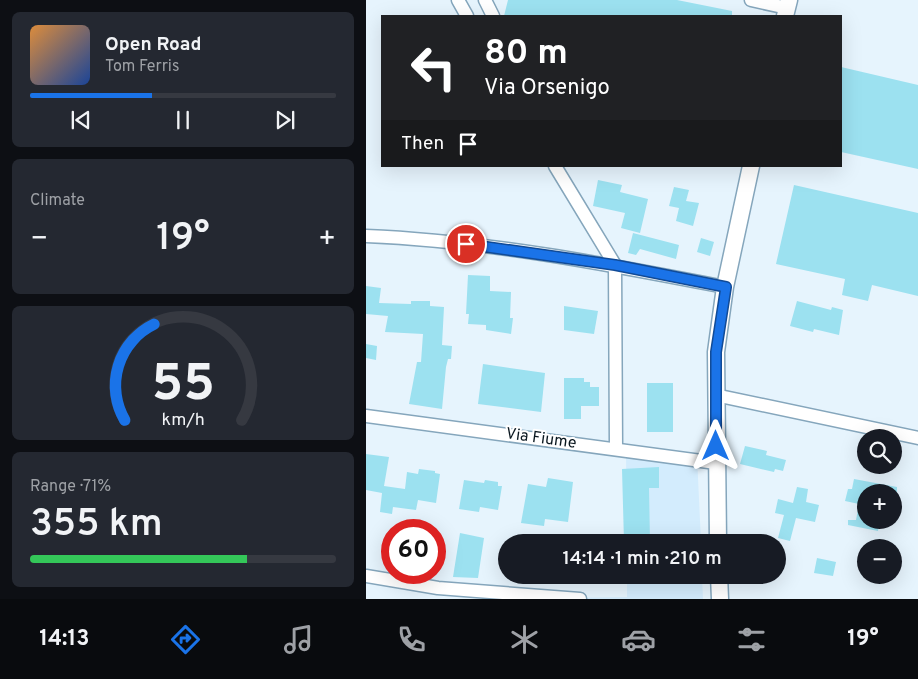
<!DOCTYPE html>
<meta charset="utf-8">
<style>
body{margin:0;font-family:Overpass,sans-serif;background:#242831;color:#f1f3f6;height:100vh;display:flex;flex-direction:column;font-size:19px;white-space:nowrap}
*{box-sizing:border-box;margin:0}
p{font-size:16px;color:#9ea1a6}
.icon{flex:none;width:28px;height:28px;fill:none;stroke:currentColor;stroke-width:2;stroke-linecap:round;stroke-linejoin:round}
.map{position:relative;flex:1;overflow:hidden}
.side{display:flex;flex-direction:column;gap:12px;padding:12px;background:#0d0f14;width:366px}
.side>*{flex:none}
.banner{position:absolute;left:15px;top:15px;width:461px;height:152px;border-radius:0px;box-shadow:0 5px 20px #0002;background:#202124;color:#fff;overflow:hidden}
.fabs{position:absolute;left:491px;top:429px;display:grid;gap:10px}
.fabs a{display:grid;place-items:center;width:45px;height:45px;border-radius:50%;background:#171b24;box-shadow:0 5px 20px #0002;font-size:25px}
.speed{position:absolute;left:15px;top:519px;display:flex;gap:10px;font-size:25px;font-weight:700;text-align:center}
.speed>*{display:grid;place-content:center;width:65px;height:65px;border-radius:50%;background:#171b24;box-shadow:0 5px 20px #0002;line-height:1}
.speed .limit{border:8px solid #d22;background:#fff;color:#111}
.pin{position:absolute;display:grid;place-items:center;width:42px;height:42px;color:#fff;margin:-21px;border:2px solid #fff;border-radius:50%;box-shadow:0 1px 5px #0007}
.me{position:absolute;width:55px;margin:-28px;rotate:0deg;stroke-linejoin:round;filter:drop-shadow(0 0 4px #0008)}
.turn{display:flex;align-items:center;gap:18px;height:105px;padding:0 20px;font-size:22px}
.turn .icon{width:65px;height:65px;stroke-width:2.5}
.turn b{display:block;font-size:35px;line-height:42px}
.then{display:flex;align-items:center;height:48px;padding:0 20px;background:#0003;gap:10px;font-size:19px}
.big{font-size:38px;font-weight:600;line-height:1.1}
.side .card{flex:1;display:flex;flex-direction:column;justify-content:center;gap:8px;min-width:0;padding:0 18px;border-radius:8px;background:#242831}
.side .dial{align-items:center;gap:0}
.dial svg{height:130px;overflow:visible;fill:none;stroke:#363941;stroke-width:7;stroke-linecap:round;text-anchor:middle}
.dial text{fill:#f1f3f6;stroke:none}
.song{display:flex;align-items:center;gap:15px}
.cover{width:60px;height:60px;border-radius:8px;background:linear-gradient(135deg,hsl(30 70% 55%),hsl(220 70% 35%))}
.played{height:5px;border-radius:2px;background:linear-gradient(90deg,#1a73e8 40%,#363941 40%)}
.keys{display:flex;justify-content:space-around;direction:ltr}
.heat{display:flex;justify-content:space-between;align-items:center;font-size:28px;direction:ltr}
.charge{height:8px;border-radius:4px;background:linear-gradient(90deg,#34c759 71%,#363941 0)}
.trip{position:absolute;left:132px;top:534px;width:288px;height:50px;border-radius:25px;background:#171b24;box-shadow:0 5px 20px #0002;font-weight:600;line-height:50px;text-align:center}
.dock{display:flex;height:80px;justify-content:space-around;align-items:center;background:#090b0e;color:#9ea1a6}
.dock .icon{width:35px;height:35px}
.dock .active{color:#1a73e8}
.dock b{font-size:22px;color:#f1f3f6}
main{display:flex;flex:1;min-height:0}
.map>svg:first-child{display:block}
.built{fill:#d3ecfd}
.building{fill:#9ce1f0}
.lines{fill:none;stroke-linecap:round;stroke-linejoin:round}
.minor-casing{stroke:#85a6bc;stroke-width:15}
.major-casing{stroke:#85a6bc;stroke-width:19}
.minor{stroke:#fff;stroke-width:12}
.major{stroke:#fff;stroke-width:16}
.route-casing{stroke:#114b97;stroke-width:12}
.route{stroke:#1a73e8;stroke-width:9}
.labels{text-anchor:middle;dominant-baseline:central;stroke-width:4;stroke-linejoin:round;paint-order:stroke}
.street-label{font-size:16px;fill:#09161e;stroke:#fff}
</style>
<main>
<section class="side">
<div class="card">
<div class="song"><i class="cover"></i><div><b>Open Road</b><p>Tom Ferris</p></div></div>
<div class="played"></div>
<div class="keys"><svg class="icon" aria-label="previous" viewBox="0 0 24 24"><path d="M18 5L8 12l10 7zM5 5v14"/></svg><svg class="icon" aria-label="pause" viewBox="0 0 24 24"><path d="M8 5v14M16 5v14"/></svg><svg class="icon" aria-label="next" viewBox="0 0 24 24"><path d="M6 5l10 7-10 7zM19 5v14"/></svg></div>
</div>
<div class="card"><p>Climate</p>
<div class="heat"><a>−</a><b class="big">19°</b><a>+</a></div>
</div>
<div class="card dial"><svg viewBox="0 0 100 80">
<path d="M14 69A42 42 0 1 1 86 69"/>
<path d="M14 69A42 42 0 0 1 32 10" stroke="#1a73e8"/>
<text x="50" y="56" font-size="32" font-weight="700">55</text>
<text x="50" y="72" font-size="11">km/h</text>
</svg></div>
<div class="card"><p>Range · 71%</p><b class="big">355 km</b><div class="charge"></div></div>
</section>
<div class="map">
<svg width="552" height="599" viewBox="0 0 552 599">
<rect width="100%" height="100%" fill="#e6f4fd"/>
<g class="built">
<path d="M260,454L331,456L335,542H261Z"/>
<path d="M261,575H336L337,599H136L261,597Z"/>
</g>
<g class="building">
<path d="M142,0H311L366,11V16H138Z"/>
<path d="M475,67L552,85V169L475,152Z"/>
<path d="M232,180L256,185L254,192L282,199L274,233L255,228L259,213L227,206Z"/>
<path d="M428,185L552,213V296L506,285L502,301L476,295L479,279L410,264Z"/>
<path d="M308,187L323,190L320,201L333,203L327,226L310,221L313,208L303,206Z"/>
<path d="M267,233L313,245L310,259L274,249L270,255L262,253Z"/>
<path d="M335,238L348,242L344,256L331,252Z"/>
<path d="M102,275L124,276V291L145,292L144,318H147L145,334L120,330V325L102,324L103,314H100Z"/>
<path d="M0,286L15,288L13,303L45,304V301H64V306L78,307L76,345L86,346L85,359H82L80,367L76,409L43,404L51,362H55L57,334L19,332L22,316L0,314Z"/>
<path d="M431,301L465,310L466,307L477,310L473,335L448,329L447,332L424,326Z"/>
<path d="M198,306L232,311L228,334L198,330Z"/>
<path d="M0,344L11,346L10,360L0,358Z"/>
<path d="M117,364L179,373L175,412L112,404Z"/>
<path d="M198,378H218V382H224V387H233V406H215V419H198Z"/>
<rect x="281" y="383" width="26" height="49"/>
<path d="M379,446L401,451L400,455L420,460L417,471L409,469L408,472L374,464Z"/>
<path d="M0,454L23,457L18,486L39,489L41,472L52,474L53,469L69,471V473L74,474L70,503L52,500L50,510L27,507L26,514L14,512L16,493L0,490Z"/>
<path d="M293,467V488H283L284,542H258L256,469Z"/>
<path d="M182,478L207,482L202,522L179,519L178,526L155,523L162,484L180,487Z"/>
<path d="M488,479L531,487V492H500V520H514L512,531L482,525V520H490L493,504L479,501L482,489H486Z"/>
<path d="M98,480L118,483L119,480L132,482V486H136L132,510L114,507L113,512L93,509Z"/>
<path d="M431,487L442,489L440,502L453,505L449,522L430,518L424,541L412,538L418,515L409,513L412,499L427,503Z"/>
<path d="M94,533L118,538L112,578L87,577Z"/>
<path d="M451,558L470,562L467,576L448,573Z"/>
</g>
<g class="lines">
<defs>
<g id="minor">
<path d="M92,0L101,16"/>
<path d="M119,0L127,16"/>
<path d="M385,0L421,8"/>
<path d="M189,166L249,265L250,449"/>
<path d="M0,236C121,241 241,264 359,287"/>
<path d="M349,395L552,438"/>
<path d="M0,416L350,463"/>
<path d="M0,576L72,588L214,599"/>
</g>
<g id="major">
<path d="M419,16L423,0"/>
<path d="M352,542L350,352L359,287L385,166"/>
<path d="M353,575L354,599"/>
</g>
</defs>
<use href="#minor" class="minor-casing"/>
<use href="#major" class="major-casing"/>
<use href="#minor" class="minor"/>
<use href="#major" class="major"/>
</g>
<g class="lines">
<defs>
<path id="route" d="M100,244L249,265L360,287L350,352V446"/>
</defs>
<use href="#route" class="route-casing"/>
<use href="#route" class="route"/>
</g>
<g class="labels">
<g class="street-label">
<text transform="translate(175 439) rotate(8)">Via Fiume</text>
</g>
</g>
</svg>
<div class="fabs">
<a><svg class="icon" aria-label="search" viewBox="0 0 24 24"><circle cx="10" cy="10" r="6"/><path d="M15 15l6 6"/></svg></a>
<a>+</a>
<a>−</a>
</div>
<div class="speed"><div class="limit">60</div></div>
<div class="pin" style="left:100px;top:244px;background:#d93025"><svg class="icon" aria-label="arrive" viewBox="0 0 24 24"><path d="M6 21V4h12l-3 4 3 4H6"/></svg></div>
<svg class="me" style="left:350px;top:446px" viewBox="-20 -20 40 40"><path d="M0-17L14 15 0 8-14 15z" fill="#1a73e8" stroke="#fff" stroke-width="4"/></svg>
<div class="trip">14:14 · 1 min · 210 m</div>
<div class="banner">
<div class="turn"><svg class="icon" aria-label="left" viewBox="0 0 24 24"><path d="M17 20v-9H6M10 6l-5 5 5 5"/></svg><div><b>80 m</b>Via Orsenigo</div></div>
<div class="then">Then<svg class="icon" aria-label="arrive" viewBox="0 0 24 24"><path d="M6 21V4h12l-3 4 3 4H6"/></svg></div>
</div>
</div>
</main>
<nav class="dock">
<b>14:13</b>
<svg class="icon active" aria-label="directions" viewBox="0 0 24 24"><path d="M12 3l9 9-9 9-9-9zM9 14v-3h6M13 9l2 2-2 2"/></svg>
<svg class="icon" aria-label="music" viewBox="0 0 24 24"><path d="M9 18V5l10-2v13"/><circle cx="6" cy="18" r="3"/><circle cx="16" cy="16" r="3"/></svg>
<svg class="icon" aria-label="phone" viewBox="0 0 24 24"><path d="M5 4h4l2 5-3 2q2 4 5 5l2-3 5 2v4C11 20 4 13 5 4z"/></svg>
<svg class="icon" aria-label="climate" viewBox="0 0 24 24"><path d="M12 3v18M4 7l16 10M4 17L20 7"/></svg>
<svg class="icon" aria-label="car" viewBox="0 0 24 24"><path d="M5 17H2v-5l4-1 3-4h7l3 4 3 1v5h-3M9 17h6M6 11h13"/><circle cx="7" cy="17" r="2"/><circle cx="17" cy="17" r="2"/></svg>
<svg class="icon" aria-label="filters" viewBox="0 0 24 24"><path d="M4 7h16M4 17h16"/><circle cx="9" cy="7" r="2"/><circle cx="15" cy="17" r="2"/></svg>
<b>19°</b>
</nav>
